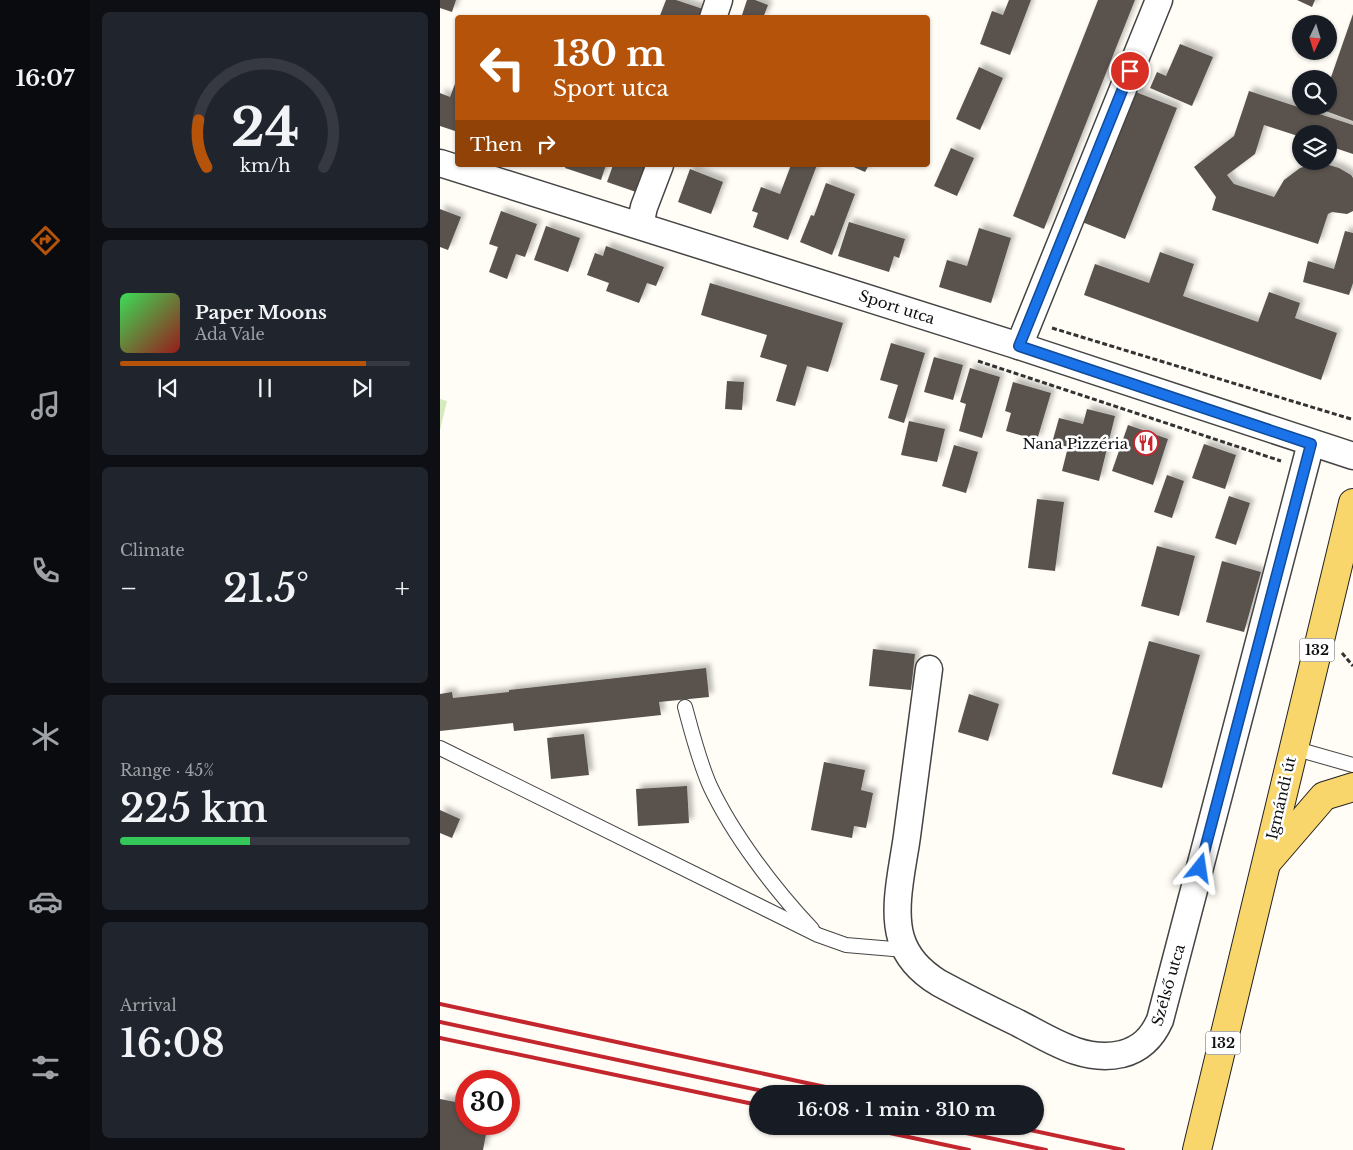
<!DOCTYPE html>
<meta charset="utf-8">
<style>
body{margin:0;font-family:"Libre Baskerville",serif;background:#20242c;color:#f1f3f6;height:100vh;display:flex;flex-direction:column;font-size:19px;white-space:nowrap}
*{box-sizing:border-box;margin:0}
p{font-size:16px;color:#9ea1a6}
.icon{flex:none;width:28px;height:28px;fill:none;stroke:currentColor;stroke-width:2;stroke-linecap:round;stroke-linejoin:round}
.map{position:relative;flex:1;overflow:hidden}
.sheet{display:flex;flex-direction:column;gap:12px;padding:12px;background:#0d0f14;width:350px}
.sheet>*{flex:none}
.hud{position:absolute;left:15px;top:15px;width:475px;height:152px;border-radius:5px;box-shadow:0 1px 4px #0004;background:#b45309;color:#fff;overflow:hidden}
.needle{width:32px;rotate:184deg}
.controls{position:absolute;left:852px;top:15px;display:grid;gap:10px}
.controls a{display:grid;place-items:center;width:45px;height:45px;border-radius:50%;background:#171b24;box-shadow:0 1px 4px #0004;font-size:25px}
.speed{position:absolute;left:15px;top:1070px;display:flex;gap:10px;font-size:25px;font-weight:700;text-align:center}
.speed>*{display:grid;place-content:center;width:65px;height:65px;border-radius:50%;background:#171b24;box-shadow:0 1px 4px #0004;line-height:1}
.speed .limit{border:8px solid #d22;background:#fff;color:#111}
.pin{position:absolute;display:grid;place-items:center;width:42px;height:42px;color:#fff;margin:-21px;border:2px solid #fff;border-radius:50%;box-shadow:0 1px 5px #0007}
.me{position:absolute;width:55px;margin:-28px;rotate:15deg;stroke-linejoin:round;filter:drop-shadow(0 0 4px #0008)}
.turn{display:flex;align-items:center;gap:18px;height:105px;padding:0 15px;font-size:22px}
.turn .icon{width:65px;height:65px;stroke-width:2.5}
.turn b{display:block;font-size:35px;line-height:42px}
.then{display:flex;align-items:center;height:48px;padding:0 15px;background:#0003;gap:10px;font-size:19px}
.big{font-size:38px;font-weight:600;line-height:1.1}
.sheet .widget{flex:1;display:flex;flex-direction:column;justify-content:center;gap:8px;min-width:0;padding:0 18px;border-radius:8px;background:#20242c}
.sheet .dial{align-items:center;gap:0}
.dial svg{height:130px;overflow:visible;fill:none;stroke:#363941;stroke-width:7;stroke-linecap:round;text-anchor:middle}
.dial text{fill:#f1f3f6;stroke:none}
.song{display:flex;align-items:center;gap:15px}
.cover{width:60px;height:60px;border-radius:8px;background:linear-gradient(135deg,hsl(130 70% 55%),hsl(0 70% 35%))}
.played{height:5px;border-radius:2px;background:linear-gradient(90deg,#b45309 85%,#363941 85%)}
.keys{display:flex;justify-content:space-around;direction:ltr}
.heat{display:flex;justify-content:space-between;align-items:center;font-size:28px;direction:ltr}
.charge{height:8px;border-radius:4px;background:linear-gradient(90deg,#34c759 45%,#363941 0)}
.trip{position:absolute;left:309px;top:1085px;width:295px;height:50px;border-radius:25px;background:#171b24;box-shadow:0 1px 4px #0004;font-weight:600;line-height:50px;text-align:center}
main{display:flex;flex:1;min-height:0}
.menu{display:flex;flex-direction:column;width:90px;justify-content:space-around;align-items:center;background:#090b0e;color:#9ea1a6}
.menu .icon{width:35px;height:35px}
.menu .active{color:#b45309}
.menu b{font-size:22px;color:#f1f3f6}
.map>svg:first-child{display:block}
.green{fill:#d5ebbd}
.building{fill:#5a524d;filter:url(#shadow)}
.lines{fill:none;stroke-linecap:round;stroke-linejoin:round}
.service-casing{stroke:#444;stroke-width:16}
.minor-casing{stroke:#444;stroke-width:29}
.primary-casing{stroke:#222;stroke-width:30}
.path{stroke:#333;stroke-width:3;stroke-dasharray:5 2.5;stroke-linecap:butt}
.service{stroke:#fff;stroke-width:14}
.minor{stroke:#fff;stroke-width:26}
.primary{stroke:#f9d66b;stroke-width:28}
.rail{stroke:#c4262e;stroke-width:4}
.route-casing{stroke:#114b97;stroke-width:12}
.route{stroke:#1a73e8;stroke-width:9}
.labels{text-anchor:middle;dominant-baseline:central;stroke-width:5;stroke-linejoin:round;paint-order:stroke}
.shield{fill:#fff;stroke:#585858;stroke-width:1}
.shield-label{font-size:14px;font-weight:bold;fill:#111}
.street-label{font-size:15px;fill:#111;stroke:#fff}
.poi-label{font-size:15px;fill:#111;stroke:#fff;text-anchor:end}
</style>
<main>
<nav class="menu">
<b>16:07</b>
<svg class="icon active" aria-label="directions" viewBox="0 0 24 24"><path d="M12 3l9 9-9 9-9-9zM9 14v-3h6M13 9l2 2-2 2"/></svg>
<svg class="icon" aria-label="music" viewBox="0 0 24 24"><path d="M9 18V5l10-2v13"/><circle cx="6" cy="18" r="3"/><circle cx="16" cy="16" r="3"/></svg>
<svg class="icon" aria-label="phone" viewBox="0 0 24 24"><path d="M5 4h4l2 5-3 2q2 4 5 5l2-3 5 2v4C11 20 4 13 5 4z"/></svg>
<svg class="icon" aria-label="climate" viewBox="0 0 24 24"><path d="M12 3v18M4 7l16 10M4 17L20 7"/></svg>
<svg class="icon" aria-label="car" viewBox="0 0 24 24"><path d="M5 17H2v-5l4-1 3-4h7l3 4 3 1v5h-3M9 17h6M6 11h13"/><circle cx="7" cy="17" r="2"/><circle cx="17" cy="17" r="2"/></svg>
<svg class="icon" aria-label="filters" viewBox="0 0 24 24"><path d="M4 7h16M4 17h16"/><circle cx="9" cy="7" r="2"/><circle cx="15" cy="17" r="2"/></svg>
</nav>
<section class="sheet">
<div class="widget dial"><svg viewBox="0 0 100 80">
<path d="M14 69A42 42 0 1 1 86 69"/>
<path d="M14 69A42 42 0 0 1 9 40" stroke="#b45309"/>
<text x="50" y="56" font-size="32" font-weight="700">24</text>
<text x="50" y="72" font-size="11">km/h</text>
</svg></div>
<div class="widget">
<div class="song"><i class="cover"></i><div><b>Paper Moons</b><p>Ada Vale</p></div></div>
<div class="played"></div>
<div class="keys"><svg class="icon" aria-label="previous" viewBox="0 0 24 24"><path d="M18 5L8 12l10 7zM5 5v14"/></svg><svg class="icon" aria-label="pause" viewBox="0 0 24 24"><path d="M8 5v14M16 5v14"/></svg><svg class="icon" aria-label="next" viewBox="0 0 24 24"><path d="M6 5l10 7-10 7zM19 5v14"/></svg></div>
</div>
<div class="widget"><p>Climate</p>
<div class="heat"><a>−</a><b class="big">21.5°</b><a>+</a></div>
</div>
<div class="widget"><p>Range · 45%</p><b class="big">225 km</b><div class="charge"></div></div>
<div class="widget"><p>Arrival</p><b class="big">16:08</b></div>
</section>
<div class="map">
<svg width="913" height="1150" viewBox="0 0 913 1150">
<defs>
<filter id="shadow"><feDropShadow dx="4.5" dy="-4.5" stdDeviation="2.5" flood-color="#0004"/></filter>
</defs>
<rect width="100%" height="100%" fill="#fffdf5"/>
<path class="green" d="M0,399L7,401L0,430Z"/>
<g class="building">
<path d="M0,0H16L12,12L0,8Z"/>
<path d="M226,0H236L263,9L260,18H219Z"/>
<path d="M307,0H315L328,5L323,18H301Z"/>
<path d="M569,0H591L570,55L540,44L552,11L563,15Z"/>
<path d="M658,0H695L604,229L573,216Z"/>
<path d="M857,0H875L872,7Z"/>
<path d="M913,14V121L880,109L881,106H889V83Z"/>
<path d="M740,44L773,57L752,106L710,88L717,72L726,76Z"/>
<path d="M539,67L563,78L540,130L516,119Z"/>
<path d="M18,76V132L0,126V93L10,97Z"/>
<path d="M693,91L737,108L685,239L642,222Z"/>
<path d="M809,91L913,125V154L889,146V134H861V137L824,125L815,154L787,175L794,184L834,197L844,180L860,168L870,165H889L899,168L911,175L913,178V211L907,214L892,212L888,214L878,244L772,210L776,197L754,167L794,136Z"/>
<path d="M511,148L534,158L517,196L494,186Z"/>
<path d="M126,165H166L161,180L125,168Z"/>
<path d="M173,165H208L199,193L167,182Z"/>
<path d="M351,165H377L348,240L313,227L318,213L312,211L321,187L340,194Z"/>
<path d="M409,165H429L425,172Z"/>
<path d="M250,169L283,182L271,214L238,202Z"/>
<path d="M386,183L415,194L392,255L360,242L371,215L374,216Z"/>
<path d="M0,209L21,217L8,250L0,247Z"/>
<path d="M61,211L97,224L85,257L76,254L67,279L49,272L58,247L49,244Z"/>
<path d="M409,222L465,239L459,258L454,256L449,272L398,256Z"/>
<path d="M106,226L140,238L128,272L94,260Z"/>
<path d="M539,228L571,238L551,303L499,287L507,260L527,266Z"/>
<path d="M905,231L913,233V283L909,295L863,282L868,261L894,269Z"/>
<path d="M166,246L224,267L216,286L207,283L199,303L166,291L169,283L147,275L155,253L163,256Z"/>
<path d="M720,252L754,264L743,296L818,322L829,292L860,303L855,318L897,333L881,380L644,295L655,264L709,283Z"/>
<path d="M270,283L403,323L388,372L367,366L355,406L336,401L347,365L320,357L327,335L261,315Z"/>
<path d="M451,343L485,353L464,423L448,418L458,385L440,380Z"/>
<path d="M494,357L523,365L513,400L484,392Z"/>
<path d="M530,368L560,377L542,438L519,431L526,404L520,402Z"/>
<path d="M287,381L304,382L302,410L285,409Z"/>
<path d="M573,382L611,393L597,440L566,431L571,413L565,411Z"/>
<path d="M647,409L675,416L659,481L622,471L628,447L612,443L619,418L643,424Z"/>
<path d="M469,421L505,429L497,462L461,455Z"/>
<path d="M688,425L728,439L713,485L672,471Z"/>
<path d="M764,444L796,455L785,489L752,478Z"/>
<path d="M514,445L538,452L526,493L502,486Z"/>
<path d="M727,475L744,481L732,518L714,512Z"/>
<path d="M789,496L810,503L796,545L775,538Z"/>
<path d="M597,499L624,502L615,571L588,568Z"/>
<path d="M717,546L755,556L739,616L701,606Z"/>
<path d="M782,561L821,572L804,632L766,622Z"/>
<path d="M709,641L760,655L722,788L672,774Z"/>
<path d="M433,649L475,654L471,690L429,686Z"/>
<path d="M266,668L269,697L219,702L221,715L74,731L73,723L0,731V694L12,692L13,698L69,692V690Z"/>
<path d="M529,694L559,704L548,741L518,732Z"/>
<path d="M144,734L149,775L111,779L107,738Z"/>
<path d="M384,762L425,770L421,790L433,793L426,828L414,826L412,838L371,830Z"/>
<path d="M247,786L249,823L198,826L196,789Z"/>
<path d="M0,810L20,819L12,838L0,833Z"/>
<path d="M0,1099L26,1104V1124H48L43,1150H0Z"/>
</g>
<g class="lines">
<defs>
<g id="service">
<path d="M245,707C252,733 259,761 270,786C293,835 335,890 372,929"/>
<path d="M0,748L378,935L406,945L465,950"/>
<path d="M853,748L913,765"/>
</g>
<g id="minor">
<path d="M273,18L279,0"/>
<path d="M0,163L579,346L913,456"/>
<path d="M200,225L204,207L220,165"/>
<path d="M579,346L719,0"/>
<path d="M489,669C482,725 474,780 467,836C463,866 452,908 461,938C467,958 481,972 499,983C525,997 551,1010 578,1023C611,1040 644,1063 682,1054C701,1049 712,1038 720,1020L871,443"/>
</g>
<g id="primary">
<path d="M828,861L884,796L913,787"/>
<path d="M757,1150L913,503"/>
</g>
</defs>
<use href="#service" class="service-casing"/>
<use href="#minor" class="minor-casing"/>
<use href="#primary" class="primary-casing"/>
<g class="path">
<path d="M612,328L911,419"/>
<path d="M538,361L841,461"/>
<path d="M902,653L913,666"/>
</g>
<use href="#service" class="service"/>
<use href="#minor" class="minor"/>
<use href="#primary" class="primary"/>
<g class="rail">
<path d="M0,1004L418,1094"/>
<path d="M0,1022L337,1094"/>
<path d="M0,1038L318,1105"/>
<path d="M417,1126L529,1150"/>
<path d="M493,1126L606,1150"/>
<path d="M571,1126L683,1150"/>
</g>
</g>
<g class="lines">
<defs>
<path id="route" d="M690,71L579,346L871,444L760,868"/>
</defs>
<use href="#route" class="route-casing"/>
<use href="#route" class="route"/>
</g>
<defs>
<symbol id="restaurant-ring" viewBox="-11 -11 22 22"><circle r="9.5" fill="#fff" stroke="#c4262e" stroke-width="1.5"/><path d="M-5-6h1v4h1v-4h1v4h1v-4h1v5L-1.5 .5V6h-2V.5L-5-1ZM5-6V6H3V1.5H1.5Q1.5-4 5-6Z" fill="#c4262e"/></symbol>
</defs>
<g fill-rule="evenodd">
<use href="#restaurant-ring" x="692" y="429" width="28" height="28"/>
</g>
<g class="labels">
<g class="shield">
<rect x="859.5" y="638.5" width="35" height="23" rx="4"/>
<rect x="765.5" y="1031.5" width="35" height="23" rx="4"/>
</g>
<g class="shield-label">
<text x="877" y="650">132</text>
<text x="783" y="1043">132</text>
</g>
<g class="street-label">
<text transform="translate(457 307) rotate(18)">Sport utca</text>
<text transform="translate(841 798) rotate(-77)">Igmándi út</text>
<text transform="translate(728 985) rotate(-74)">Szélső utca</text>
</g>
<g class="poi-label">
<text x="688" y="443">Nana Pizzéria</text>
</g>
</g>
</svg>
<div class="controls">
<a><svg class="needle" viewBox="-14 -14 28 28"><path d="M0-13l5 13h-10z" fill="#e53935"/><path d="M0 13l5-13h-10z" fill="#9ea1a6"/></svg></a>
<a><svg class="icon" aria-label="search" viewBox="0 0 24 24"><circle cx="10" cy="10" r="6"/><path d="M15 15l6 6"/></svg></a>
<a><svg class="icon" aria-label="layers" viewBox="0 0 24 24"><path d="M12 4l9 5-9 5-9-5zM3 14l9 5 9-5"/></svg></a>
</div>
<div class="speed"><div class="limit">30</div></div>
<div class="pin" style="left:690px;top:71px;background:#d93025"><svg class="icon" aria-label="arrive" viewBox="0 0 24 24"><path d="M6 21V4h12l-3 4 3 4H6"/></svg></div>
<svg class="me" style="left:760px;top:868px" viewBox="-20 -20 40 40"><path d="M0-17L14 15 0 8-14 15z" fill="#1a73e8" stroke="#fff" stroke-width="4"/></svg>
<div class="trip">16:08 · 1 min · 310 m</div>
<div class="hud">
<div class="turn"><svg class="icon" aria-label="left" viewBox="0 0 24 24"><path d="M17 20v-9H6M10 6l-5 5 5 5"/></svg><div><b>130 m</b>Sport utca</div></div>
<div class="then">Then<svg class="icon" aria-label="right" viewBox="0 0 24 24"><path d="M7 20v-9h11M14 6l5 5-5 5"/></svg></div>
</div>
</div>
</main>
